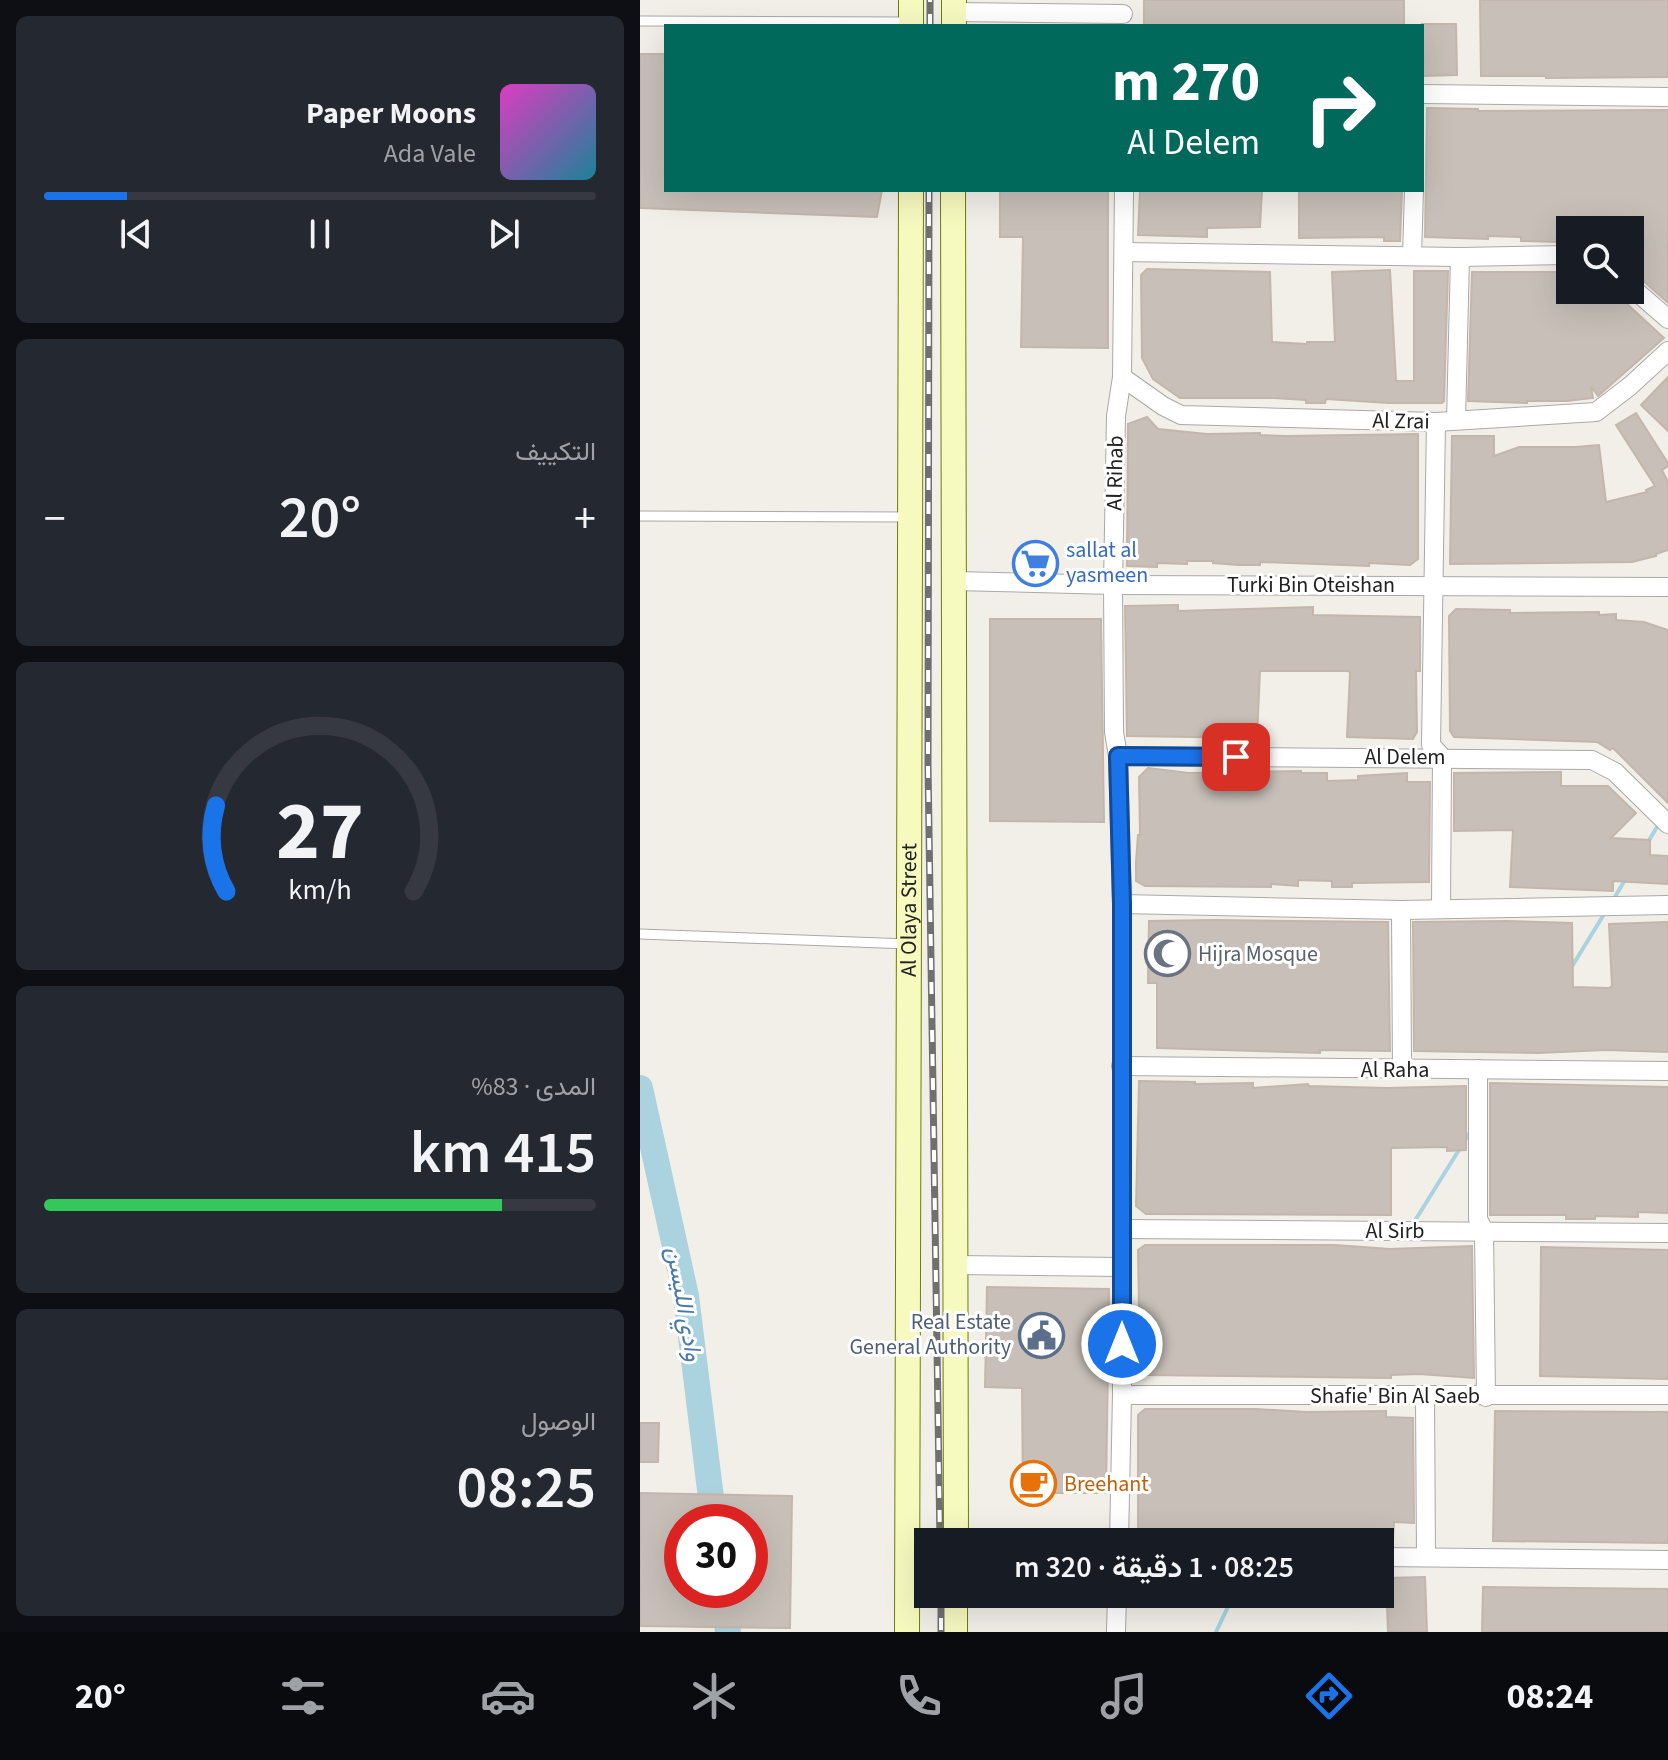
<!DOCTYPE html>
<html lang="ar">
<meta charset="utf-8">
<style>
body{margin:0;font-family:"Source Sans 3",Vazirmatn,sans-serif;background:#242831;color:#f1f3f6;direction:rtl;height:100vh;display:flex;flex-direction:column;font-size:30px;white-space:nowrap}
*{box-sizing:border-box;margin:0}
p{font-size:26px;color:#9ea1a6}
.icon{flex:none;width:44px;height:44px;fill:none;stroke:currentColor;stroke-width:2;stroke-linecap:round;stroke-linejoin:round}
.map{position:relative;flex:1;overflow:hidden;direction:ltr}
.side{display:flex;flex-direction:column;gap:16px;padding:16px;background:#0d0f14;width:640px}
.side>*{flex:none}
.top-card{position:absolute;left:24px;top:24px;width:760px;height:168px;border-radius:0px;box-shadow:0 8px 32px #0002;direction:rtl;background:#00695c;color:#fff;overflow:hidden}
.controls{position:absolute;left:916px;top:216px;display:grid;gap:16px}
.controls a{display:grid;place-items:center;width:88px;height:88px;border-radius:0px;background:#171b24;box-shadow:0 8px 32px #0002;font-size:40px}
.speed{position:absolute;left:24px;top:1504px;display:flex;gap:16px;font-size:40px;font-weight:700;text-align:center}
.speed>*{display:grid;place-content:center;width:104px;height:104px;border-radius:50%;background:#171b24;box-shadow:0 8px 32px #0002;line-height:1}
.speed .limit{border:12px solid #d22;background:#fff;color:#111}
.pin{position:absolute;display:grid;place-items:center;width:68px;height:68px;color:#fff;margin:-34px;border-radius:16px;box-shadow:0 4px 12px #0006}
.me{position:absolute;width:88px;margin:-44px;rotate:0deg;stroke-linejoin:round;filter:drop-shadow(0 0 6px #0008)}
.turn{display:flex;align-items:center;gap:28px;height:168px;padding:0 32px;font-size:36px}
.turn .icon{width:104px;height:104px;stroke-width:2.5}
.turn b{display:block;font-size:56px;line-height:68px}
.big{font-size:60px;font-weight:600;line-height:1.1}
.side .widget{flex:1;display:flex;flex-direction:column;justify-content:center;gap:12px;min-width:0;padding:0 28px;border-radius:12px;background:#242831}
.side .dial{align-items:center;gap:0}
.dial svg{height:208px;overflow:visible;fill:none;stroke:#363941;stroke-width:7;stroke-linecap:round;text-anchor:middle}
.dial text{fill:#f1f3f6;stroke:none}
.song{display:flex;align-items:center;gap:24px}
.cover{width:96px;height:96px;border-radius:12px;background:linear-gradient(135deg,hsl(310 70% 55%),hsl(190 70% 35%))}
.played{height:8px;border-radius:4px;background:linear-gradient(90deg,#1a73e8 15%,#363941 15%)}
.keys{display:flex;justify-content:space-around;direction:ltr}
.heat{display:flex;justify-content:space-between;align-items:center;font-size:44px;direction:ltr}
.charge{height:12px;border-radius:6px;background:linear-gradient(90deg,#34c759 83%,#363941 0)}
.trip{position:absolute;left:274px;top:1528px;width:480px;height:80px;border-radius:0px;background:#171b24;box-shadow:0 8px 32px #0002;font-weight:600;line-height:80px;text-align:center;direction:rtl}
.tab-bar{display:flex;height:128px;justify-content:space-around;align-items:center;background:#090b0e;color:#9ea1a6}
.tab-bar .icon{width:56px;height:56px}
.tab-bar .current{color:#1a73e8}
.tab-bar b{font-size:36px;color:#f1f3f6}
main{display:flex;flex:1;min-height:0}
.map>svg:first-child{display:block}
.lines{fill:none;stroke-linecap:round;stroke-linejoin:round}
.stream{stroke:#aad3df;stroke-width:4}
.river{stroke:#aad3df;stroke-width:26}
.building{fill:#c7bfb8;stroke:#c4b6ab;stroke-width:2;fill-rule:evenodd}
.lane-casing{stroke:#a9a9a9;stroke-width:11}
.street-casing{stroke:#a9a9a9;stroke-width:20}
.secondary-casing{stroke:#707d05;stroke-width:26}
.lane{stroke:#fff;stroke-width:9}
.street{stroke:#fff;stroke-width:18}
.secondary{stroke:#f7fabf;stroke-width:24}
.rail-casing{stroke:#707070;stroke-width:7}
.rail{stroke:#fff;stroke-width:4;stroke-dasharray:12;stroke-linecap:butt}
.route-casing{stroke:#114b97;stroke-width:20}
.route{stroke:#1a73e8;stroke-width:14}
.labels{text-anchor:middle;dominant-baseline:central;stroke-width:6;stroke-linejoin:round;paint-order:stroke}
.street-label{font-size:22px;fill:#222;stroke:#fff}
.shop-label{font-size:22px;fill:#366cbe;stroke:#fff;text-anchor:start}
.worship-label{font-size:22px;fill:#5b616d;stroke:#fff;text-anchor:start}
.service-label{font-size:22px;fill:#4e5e75;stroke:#fff;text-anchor:end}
.food-label{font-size:22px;fill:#c56008;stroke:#fff;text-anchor:start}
.water-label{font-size:24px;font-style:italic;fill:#4a7aab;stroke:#fff}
</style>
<main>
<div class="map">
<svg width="1028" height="1632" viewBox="0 0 1028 1632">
<rect width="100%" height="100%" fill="#f2efe9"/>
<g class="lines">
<g class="stream">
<path d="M1008,842L1020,822"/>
<path d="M973,900L985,880"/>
<path d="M931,968L966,911"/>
<path d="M771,1227L832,1129"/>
<path d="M576,1632L594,1594"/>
</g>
<g class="river">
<path d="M0,1088L46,1296L74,1522"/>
<path d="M83,1590L88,1632"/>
</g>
</g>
<g class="building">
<rect x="504" y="0" width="260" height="26"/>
<path d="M840,0H1028V77L906,78V76H841Z"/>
<path d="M782,24H816L817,75L782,76Z"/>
<path d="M0,54H26V190H242L237,217L0,208Z"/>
<path d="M787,108L838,109V111L1028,110V303L990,269V230H930V240L918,242L881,241V237L848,236V239L785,237Z"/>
<path d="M360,190H468V348L381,347L383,237H360Z"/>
<path d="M500,190H622L620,227L567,228V237L498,235Z"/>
<path d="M659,190H762L760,241H744V237L659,238Z"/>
<path d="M507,269L630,272L632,342L667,344V342H695L692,272L750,270L756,381H774V271H808L804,401L802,403H748L686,399L685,403H666V400L634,398H540L513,379L502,358L501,275Z"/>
<path d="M832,272H930V290H972L1024,338L958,396L951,386L953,398L927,401H887V403L828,401Z"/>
<path d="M1028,377V431L1001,405Z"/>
<path d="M996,413L1028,463V466L1022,470L1028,482V550L1016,554V556L992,562L810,564L812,436H854V456L879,447H935L959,445L966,502L1007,492L1006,490L1015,486L976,425Z"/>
<path d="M507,417L518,429L567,434L620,433V435L645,436L778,434V559L770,565L729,563V566L620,562V565H598L573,563V561H547V564L517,563V567L487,566L488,424Z"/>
<path d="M538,605V611L673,607V615L780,617V671H776L777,732L773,739L707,737L710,672L708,671H620L617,738L487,736L485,606Z"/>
<path d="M816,609L870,610V613L959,612V615L976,614V620L1004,622L1028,630V803L973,748L970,750L957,742L814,737L810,731L809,616Z"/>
<path d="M350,619H461L464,822L350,821Z"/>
<path d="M508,768L549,773L661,771V773H687V781L718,780V776L767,773V782H790L789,882L712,883V887H692V881L658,880V886L631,884V887L505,886L496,881V862L498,835H500L499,777Z"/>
<path d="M921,772V786H968L996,813L971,838L1010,840V855L1028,856V884L973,881V891L870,887L873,830L814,831V773Z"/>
<path d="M576,920L748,922L750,1051L680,1050V1053L517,1048V983H508L509,921Z"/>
<path d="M866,921L932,923L933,987L969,988L972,986L969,924L1028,922V1052L966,1050L898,1053L774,1051L773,922Z"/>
<path d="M499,1081L555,1082V1084L613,1083V1088L668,1084L669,1086L747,1088L826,1086V1150L807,1151V1147L751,1148V1215L506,1214L496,1206Z"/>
<path d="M850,1083L1028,1087V1213L998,1212V1217L955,1216V1219H926V1215H850Z"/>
<path d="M505,1245H695L750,1249L832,1246L834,1378L779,1374L751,1375V1378L505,1375L500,1370L498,1250Z"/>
<path d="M901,1247L1028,1250V1379L900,1376Z"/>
<path d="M347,1287L469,1289L466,1493H383L382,1388L345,1387Z"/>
<path d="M505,1409H616L667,1412L746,1411V1417L773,1418L774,1523L754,1522L753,1540H498V1415Z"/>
<path d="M855,1411L1028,1412V1543L853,1541Z"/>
<path d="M0,1423H19L18,1462H0Z"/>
<path d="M0,1493L152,1496L150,1628L0,1626ZM42,1522H110V1590H42Z"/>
<path d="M785,1577L787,1632H748L746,1578Z"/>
<path d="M843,1587L1028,1589V1632H842Z"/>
</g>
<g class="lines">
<defs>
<g id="lane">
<path d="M0,21L269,22"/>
<path d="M0,516L269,517"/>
<path d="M0,934L268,944"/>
</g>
<g id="street">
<path d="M314,12L483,14"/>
<path d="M782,94L1028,97"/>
<path d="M484,252L820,257L930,255"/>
<path d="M772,256L774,190"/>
<path d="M990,286L1028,319"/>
<path d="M482,377L523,406L541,415L796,422L956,412L990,386L1028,351"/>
<path d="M816,420L820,257"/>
<path d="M796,422L791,745L802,757L801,909"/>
<path d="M314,581L473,585L1028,587"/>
<path d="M478,756L952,760L975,772L1028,824"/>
<path d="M482,904L761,910L1028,905"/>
<path d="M761,910L762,1070"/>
<path d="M481,1066L1028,1071"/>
<path d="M838,1069V1219L844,1231L846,1397"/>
<path d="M482,1229L1028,1233"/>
<path d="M316,1265L481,1267"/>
<path d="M482,1395H1028"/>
<path d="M785,1397L786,1557"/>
<path d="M479,1542L482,1395V904L478,756L474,732L473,585L476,416L482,377L484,190"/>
<path d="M740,1557L1028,1560"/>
<path d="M476,1632L477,1594"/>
</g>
<g id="secondary">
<path d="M271,0V26"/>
<path d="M314,0V26"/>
<path d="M313,190L316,1542"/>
<path id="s1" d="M267,1632L271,190"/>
<path d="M315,1632V1594"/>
</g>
</defs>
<use href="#lane" class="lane-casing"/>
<use href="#street" class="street-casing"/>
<use href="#secondary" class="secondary-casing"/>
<use href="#lane" class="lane"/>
<use href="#street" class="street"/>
<use href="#secondary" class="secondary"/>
<defs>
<g id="rail">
<path d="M290,26V0"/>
<path d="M289,190L288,766L300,1542"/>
<path d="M301,1594V1632"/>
</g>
</defs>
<use href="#rail" class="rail-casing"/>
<use href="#rail" class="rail"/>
</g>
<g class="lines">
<defs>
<path id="route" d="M482,1344V904L478,756L596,757"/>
</defs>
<use href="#route" class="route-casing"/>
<use href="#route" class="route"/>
</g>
<defs>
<symbol id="supermarket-ring" viewBox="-11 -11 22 22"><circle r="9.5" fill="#fff" stroke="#3f7fe0" stroke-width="1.5"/><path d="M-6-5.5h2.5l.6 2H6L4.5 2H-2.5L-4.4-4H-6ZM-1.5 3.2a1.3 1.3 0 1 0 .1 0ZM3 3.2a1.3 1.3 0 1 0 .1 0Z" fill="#3f7fe0"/></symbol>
<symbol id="mosque-ring" viewBox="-11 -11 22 22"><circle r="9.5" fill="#fff" stroke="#6b7280" stroke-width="1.5"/><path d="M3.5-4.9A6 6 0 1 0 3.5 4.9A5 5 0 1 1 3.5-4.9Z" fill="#6b7280"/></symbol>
<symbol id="civic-ring" viewBox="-11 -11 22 22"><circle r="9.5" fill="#fff" stroke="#5c6f8a" stroke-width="1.5"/><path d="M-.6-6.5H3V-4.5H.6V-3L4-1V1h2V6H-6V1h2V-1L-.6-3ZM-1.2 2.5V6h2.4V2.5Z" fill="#5c6f8a"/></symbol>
<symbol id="cafe-ring" viewBox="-11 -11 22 22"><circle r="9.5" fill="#fff" stroke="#e8710a" stroke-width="1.5"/><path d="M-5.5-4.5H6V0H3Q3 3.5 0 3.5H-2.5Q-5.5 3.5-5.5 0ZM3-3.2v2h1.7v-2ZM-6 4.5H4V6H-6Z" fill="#e8710a"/></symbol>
</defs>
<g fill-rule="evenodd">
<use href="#supermarket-ring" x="370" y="538" width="51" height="51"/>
<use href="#mosque-ring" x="502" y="928" width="51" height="51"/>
<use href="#civic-ring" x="376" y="1310" width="51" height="51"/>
<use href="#cafe-ring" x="368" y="1458" width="51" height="51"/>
</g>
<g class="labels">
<g class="street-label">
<text transform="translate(761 421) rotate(1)">Al Zrai</text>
<text transform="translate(475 473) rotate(-89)">Al Rihab</text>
<text x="671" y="585">Turki Bin Oteishan</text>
<text x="765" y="757">Al Delem</text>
<text stroke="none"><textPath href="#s1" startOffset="722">Al Olaya Street</textPath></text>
<text x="755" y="1070">Al Raha</text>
<text x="755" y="1231">Al Sirb</text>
<text x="755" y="1396">Shafie' Bin Al Saeb</text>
</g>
<g class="shop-label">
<text x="426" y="550">sallat al<tspan x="426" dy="25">yasmeen</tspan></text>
</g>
<g class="worship-label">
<text x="558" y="954">Hijra Mosque</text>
</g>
<g class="service-label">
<text x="371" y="1322">Real Estate<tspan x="371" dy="25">General Authority</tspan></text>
</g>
<g class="food-label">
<text x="424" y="1484">Breehant</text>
</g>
<g class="water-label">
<text transform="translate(44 1304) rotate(80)">وادي الليسن</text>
</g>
</g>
</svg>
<div class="controls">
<a><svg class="icon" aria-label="search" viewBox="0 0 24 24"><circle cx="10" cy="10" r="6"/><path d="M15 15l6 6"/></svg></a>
</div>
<div class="speed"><div class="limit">30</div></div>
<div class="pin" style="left:596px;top:757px;background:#d93025"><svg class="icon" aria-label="arrive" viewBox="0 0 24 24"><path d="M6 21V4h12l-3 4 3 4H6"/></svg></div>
<svg class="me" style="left:482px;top:1344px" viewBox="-20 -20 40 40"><circle r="17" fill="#1a73e8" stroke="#fff" stroke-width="3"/><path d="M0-11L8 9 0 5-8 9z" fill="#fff"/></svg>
<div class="trip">08:25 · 1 دقيقة · 320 m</div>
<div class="top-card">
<div class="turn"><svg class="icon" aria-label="right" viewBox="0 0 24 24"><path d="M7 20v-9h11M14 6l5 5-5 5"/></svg><div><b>270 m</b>Al Delem</div></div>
</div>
</div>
<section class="side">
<div class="widget">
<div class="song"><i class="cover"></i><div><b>Paper Moons</b><p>Ada Vale</p></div></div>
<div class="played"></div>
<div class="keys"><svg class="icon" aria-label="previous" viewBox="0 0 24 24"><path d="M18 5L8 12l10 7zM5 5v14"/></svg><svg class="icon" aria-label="pause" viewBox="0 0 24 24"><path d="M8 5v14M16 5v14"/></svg><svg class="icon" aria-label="next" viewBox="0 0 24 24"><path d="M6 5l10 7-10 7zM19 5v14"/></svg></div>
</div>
<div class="widget"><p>التكييف</p>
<div class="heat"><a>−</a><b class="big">20°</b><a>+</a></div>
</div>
<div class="widget dial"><svg viewBox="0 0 100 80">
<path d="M14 69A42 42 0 1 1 86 69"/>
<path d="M14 69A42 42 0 0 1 10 36" stroke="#1a73e8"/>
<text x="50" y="56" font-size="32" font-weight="700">27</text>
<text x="50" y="72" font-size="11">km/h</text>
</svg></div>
<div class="widget"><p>المدى · 83%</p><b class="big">415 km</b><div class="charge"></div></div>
<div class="widget"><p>الوصول</p><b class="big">08:25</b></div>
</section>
</main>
<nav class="tab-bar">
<b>08:24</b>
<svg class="icon current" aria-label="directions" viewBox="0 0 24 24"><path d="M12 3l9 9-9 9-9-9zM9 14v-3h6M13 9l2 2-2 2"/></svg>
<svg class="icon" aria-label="music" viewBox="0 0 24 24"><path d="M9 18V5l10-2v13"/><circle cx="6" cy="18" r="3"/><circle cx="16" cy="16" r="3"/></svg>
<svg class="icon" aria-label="phone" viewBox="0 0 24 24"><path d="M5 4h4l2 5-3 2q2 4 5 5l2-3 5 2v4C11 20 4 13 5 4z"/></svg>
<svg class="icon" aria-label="climate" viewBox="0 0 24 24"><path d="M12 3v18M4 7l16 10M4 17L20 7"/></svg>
<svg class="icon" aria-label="car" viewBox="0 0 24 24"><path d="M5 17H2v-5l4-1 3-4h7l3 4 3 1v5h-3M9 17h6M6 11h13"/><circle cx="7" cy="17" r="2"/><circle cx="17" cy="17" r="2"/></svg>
<svg class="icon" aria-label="filters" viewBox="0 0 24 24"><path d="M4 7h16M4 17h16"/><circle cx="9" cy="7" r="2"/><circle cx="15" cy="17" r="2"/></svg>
<b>20°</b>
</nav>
